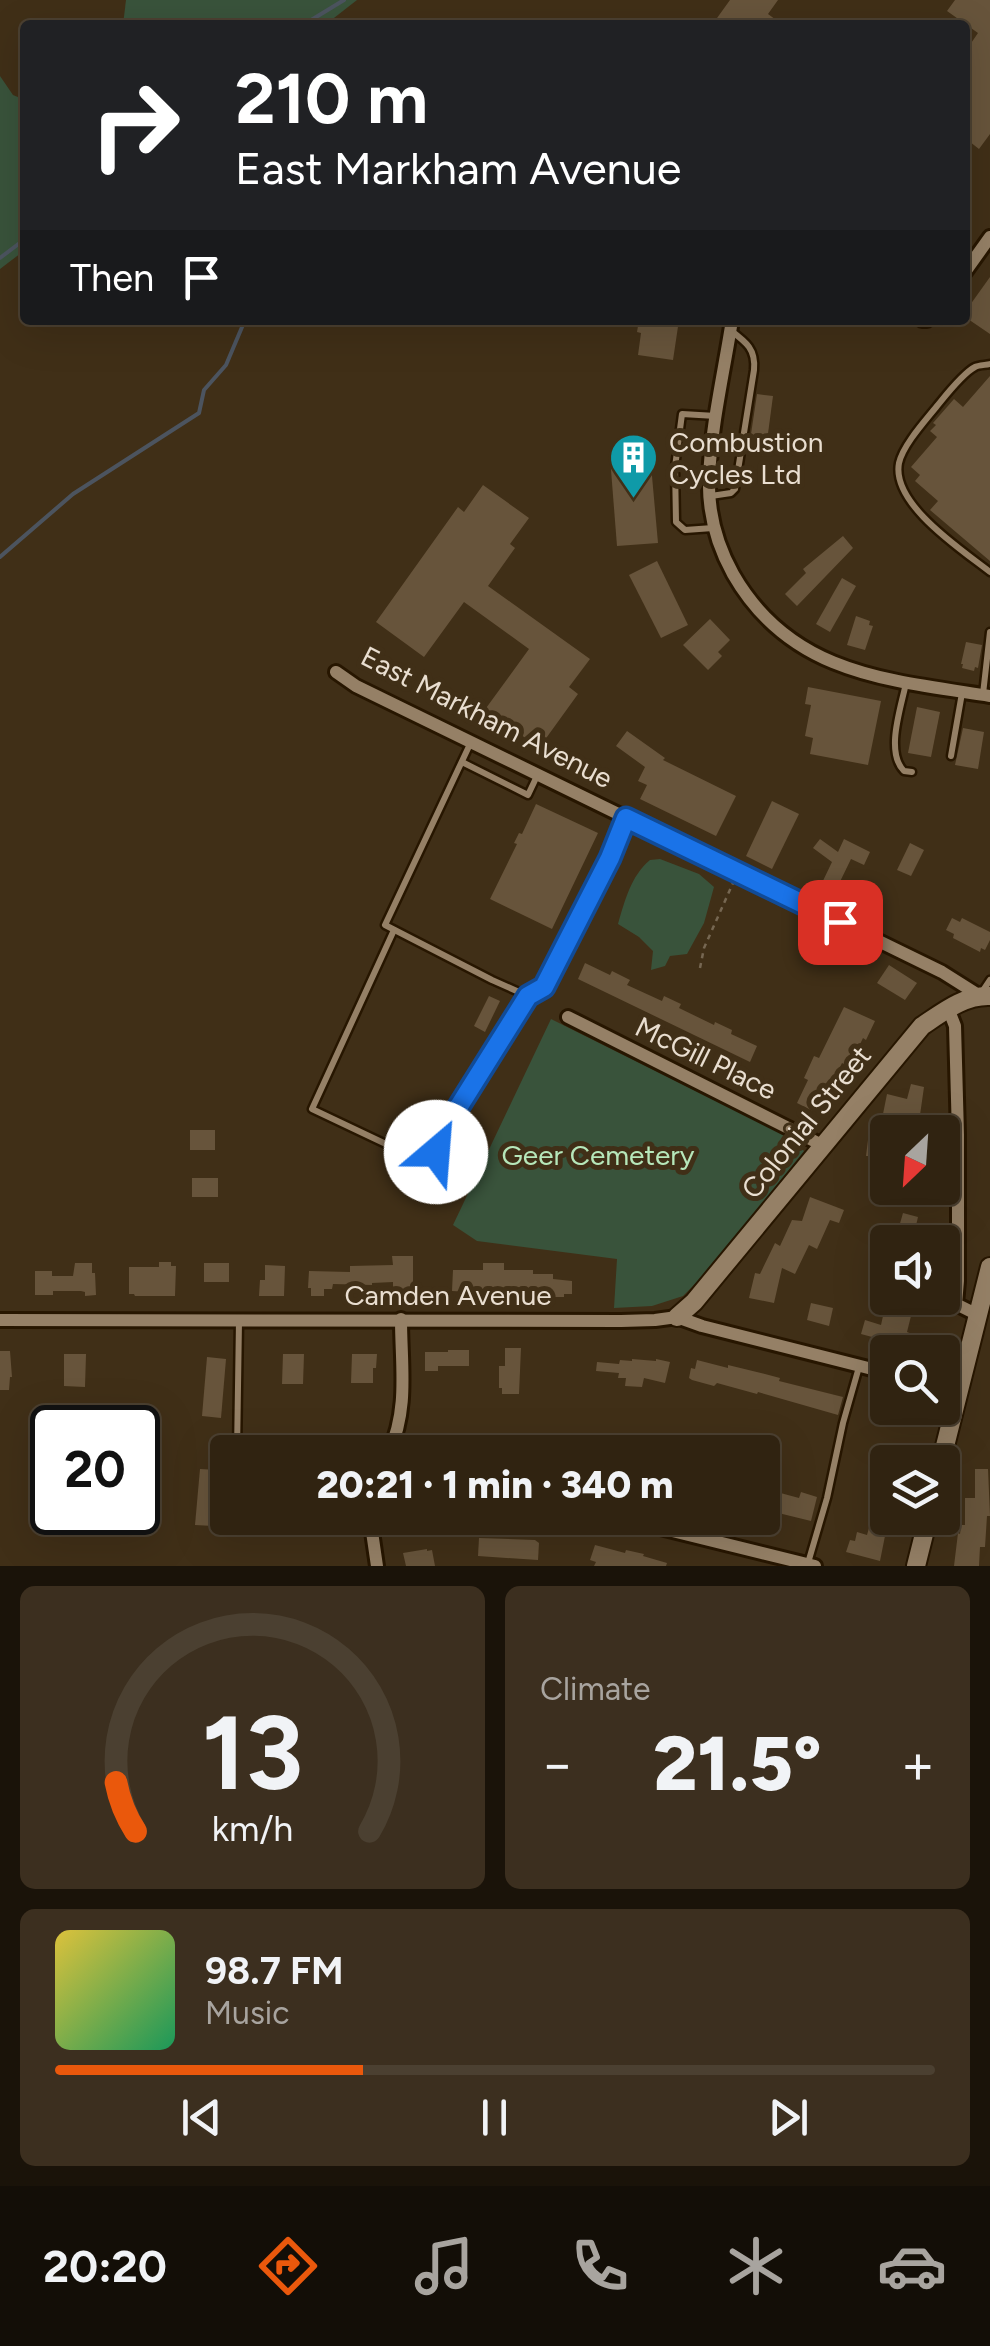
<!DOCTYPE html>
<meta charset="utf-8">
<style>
body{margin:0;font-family:Figtree,sans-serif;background:#3c2f1f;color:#f1f3f6;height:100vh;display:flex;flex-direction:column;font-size:38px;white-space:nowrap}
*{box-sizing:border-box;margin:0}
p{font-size:32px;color:#a8a49f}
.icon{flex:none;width:55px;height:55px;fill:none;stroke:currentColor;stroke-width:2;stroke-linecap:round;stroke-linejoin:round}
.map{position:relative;height:1566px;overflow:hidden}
.sheet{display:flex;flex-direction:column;gap:20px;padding:20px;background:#1a1309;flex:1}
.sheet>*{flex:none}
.top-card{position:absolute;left:20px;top:20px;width:950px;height:305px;border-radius:10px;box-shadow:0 10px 40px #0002,0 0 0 2px #4b4031;background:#202124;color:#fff;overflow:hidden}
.needle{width:65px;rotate:205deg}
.tools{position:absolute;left:870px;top:1115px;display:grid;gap:20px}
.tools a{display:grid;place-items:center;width:90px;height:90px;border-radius:10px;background:#302311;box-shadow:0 10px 40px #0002,0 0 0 2px #4b4031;font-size:50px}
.speed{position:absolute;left:30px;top:1405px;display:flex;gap:20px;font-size:50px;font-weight:700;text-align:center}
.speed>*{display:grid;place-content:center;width:130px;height:130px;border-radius:50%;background:#302311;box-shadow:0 10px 40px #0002,0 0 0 2px #4b4031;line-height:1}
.speed .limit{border:5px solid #111;border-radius:15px;background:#fff;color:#111}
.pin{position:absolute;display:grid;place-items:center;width:85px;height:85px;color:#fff;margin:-42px;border-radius:20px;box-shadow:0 5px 15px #0006}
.me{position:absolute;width:110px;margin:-55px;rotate:27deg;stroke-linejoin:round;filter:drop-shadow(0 0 8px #0008)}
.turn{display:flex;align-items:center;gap:35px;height:210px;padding:0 50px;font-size:45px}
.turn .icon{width:130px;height:130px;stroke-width:2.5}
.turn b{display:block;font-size:70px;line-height:85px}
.then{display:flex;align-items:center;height:95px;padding:0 50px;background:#0003;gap:20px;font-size:38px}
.big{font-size:75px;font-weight:800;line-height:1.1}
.sheet .tile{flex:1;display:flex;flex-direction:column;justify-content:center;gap:15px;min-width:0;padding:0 35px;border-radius:15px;background:#3c2f1f}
.sheet .dial{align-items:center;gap:0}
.dial svg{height:260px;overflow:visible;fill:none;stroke:#4b4031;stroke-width:7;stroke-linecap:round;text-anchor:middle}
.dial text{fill:#f1f3f6;stroke:none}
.song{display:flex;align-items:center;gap:30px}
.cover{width:120px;height:120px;border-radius:15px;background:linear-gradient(135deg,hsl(50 70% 55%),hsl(150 70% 35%))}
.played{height:10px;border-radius:5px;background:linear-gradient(90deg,#ea580c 35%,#4b4031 35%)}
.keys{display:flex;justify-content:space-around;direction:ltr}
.heat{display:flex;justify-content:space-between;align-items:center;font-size:55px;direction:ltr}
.sheet .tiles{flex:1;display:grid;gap:20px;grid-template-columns:1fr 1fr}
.tile:last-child{grid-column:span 2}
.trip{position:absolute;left:210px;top:1435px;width:570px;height:100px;border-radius:10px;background:#302311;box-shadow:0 10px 40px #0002,0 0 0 2px #4b4031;font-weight:800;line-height:100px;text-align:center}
.dock{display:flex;height:160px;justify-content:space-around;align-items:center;background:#130e07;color:#a8a49f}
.dock .icon{width:70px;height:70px}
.dock .current{color:#ea580c}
.dock b{font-size:45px;color:#f1f3f6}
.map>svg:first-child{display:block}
.green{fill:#39533b}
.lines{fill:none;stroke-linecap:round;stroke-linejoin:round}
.stream{stroke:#4c545f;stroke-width:4}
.building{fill:#67543b}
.service-casing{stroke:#271600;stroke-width:11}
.minor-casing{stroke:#271600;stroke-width:18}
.tertiary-casing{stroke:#271600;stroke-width:22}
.secondary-casing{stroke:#271600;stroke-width:22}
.path{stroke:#766752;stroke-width:2.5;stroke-dasharray:5 5;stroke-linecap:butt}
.service{stroke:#958066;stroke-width:6}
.minor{stroke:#958066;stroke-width:12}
.tertiary{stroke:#958066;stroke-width:18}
.secondary{stroke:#958066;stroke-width:18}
.route-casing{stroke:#114b97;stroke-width:25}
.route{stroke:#1a73e8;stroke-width:18}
.labels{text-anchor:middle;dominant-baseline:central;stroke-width:10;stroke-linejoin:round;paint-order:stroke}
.poi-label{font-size:28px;fill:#e9ded0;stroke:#402f17;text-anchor:start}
.street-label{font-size:28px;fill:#e9ded0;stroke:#402f17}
.park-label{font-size:28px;fill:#b6e7ba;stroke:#402f17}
</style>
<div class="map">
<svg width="990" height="1566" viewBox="0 0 990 1566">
<rect width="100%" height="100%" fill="#402f17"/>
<g class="green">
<path d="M126,0H357L325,25H123Z"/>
<path d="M0,76L13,95L25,100V250L0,269Z"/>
<path d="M660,859L699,874L714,887L704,923L687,954L670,956L665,966L651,970L653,951L639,937L618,924C625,900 631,876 650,860Z"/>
<path d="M551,1019L792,1139L804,1151L707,1272L683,1296L652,1306L614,1308L617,1259L477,1241L453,1225Z"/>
</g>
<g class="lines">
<g class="stream">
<path d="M303,25L344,0"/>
<path d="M579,25L580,23"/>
<path d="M0,258L25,239"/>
<path d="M0,557L73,494L199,413L204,390L226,365L245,320"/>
</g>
</g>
<g class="building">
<path d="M730,0H778L768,14L783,25H712Z"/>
<path d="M955,0H990V134L979,149L965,138V52L978,33L947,11Z"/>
<path d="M990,277V334L965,317V312Z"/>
<path d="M639,320H679L673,360L638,355L641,333L637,332Z"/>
<path d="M990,376V561L930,510L938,501L915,481L920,475L911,467L937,437L930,431L936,425L933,423L954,399L963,407Z"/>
<path d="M757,394L773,396L765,456L748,454Z"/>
<path d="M650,454L658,543L617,546L610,457Z"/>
<path d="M483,485L529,518L510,544L515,548L488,586L590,659L569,687L578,694L539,748L505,723L501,729L481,715L529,649L464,602L424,657L376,622L458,507L464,512Z"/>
<path d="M843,536L853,548L797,606L785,594L806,573L803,569Z"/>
<path d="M657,561L688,625L661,638L629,575Z"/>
<path d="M842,578L856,586L830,632L816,624Z"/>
<path d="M856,616L870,621L869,625L873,626L865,650L847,645Z"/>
<path d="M710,619L730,640L718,652L722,656L708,670L683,645Z"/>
<path d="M966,642L982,645L978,668L975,667L974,671L962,668L963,664H961Z"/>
<path d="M808,687L881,701L868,765L810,754L813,738L805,736L811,705L805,704Z"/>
<path d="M917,707L940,712L931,757L908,753Z"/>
<path d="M963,728L984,732L978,769L955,765Z"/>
<path d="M627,731L665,758L663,760L736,796L716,836L640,799L647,785L638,781L645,767L616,746Z"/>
<path d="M772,801L799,814L772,869L746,856Z"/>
<path d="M536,804L598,833L552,929L490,899L517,844L514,843L519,833L522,834Z"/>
<path d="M820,839L838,852L844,839L870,852L864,865L851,859L834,894L820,887L832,862L813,848Z"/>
<path d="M910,843L924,850L911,876L897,870Z"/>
<path d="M952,918L960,922L962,918L990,932V940L985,950L981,948L980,952L953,938L954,934L946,930Z"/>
<path d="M585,963L610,975L612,971L630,980L627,985L662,1001L664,996L681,1004L679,1008L714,1025L715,1022L732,1030L731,1034L757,1046L750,1062L578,979Z"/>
<path d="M889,965L917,983L905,1000L877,983Z"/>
<path d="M489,996L500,1001L485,1032L474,1026Z"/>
<path d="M844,1007L875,1021L866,1040L863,1038L849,1067L842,1063L829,1090L825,1088L813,1111L797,1103L808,1080L804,1078L814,1056L819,1058Z"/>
<path d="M911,1084L924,1087L919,1122L883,1114L887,1094L907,1099Z"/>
<path d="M878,1129L885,1130L878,1172L868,1170L871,1156H866L868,1140L875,1141Z"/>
<rect x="190" y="1130" width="25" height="20"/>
<rect x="192" y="1178" width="26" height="19"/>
<path d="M810,1197L844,1210L839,1223L830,1220L817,1249L809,1245L795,1274L782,1268L774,1303L749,1298L755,1273L760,1274L775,1243L780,1246L792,1220L802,1221Z"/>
<path d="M903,1213L918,1217L913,1238L897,1234Z"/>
<path d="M392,1256H413V1295H393V1282L372,1283V1285L333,1284L332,1289H324V1296H311V1288H308L309,1271L350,1272V1266L393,1265Z"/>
<path d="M159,1262H171V1266H176L175,1296H135L134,1294H129V1267H159Z"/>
<path d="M75,1263H92V1273H95L96,1295L85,1296V1292L81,1291H53V1295H35V1271H52V1276H73Z"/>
<rect x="204" y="1263" width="25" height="19"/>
<path d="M483,1263H504V1270H533V1274H553V1279L572,1281V1294H564V1297H547L517,1296V1290L471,1289V1292L452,1291L453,1270H483Z"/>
<path d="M265,1265L285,1266L284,1296H259L260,1280H265Z"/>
<path d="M887,1298L914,1304L907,1332L912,1334L907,1351L877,1344L871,1341L872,1337L861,1334L865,1320L881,1325Z"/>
<path d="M811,1303L833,1308L829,1326L807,1320Z"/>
<path d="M505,1348H521L519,1394H502V1388H499V1366H505Z"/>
<path d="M448,1350H469V1366H438V1371H425V1352H448Z"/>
<path d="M0,1351H10L12,1377H10L9,1390H0Z"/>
<path d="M64,1354H86L85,1387L64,1386Z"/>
<path d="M283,1354H304L303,1384H282Z"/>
<path d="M352,1354H377L376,1368H373V1383H351Z"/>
<path d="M207,1357L226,1359L221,1418L202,1416Z"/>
<path d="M632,1359L656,1361V1359L670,1362L665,1383L644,1378L642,1387L625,1386L626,1378H618L619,1373L596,1371L597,1362L619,1364L620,1360L632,1361Z"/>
<path d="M697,1360L728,1368V1365L765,1374L780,1378L779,1381L843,1397L838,1415L758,1392L757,1394L717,1383L714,1386L692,1380L689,1378L691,1368L695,1369Z"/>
<path d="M200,1469L218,1470L213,1526L195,1525Z"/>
<path d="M975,1469H988L990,1516H987L985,1547H980L979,1566H954L958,1533L960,1534L961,1525H965V1498H975Z"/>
<path d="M884,1473H888V1521L880,1561L846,1552L850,1540L855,1541L857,1532L867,1535L879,1491L871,1489L874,1479L882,1481Z"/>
<path d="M762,1488L799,1498L801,1492L817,1497L811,1521L762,1509Z"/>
<path d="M479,1538L535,1540L539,1543L538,1560L478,1556Z"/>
<path d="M595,1545L625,1553L626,1550L644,1554L643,1556L667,1563L666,1566H594L596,1562L590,1560Z"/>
<path d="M427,1549V1551L432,1550L435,1566H406L403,1553Z"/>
</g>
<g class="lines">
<defs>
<g id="service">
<path d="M990,364C987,365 978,365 975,367C963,373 946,395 937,406C925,421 903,445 899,463C891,504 962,550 990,572"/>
<path d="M711,496L731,493L735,489L754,370C756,349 746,342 730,330"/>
<path d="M713,528L685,530L676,522L675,467L682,414L716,416"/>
<path d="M906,683C901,708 885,752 904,771L912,772"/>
<path d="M983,694L990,632"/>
<path d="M471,742L385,925L492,980L528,996L544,987L610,858L625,819"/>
<path d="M951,756L962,693"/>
<path d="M462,762L528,795L537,776"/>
<path d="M394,930L312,1109L407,1154L436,1152L451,1119L528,996"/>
<path d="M980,995L990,980"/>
<path d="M237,1452L239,1321"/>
<path d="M808,1563L827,1498L843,1423L859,1367"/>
</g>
<g id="minor">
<path d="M965,272L990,237"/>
<path d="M732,320C724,372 711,426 709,479C708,512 717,545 733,574C790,674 887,680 990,696"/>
<path d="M922,320H927"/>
<path d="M336,672L356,686L942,972L980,996"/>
<path d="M948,1008L955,1026L958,1135V1281L956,1304L978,1315"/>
<path d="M568,1017L822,1145"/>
<path d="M0,1320L621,1321L655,1320L677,1317L702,1326L888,1373"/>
<path d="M942,1386L960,1391"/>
<path d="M389,1452C409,1408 401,1366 401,1319"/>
<path d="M370,1518L377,1566"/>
<path d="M620,1518L815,1566"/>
</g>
<path id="tertiary" d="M677,1317L694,1302L922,1026C943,1012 964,995 990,996"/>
<g id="secondary">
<path d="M941,1462L990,1267"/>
<path d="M916,1566L928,1518"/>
</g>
</defs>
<use href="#service" class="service-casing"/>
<use href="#minor" class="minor-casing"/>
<use href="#tertiary" class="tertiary-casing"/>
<use href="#secondary" class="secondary-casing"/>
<path class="path" d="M700,968L704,948L733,883"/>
<use href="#service" class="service"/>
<use href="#minor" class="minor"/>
<use href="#tertiary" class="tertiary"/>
<use href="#secondary" class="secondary"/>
</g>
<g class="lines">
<defs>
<path id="route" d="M436,1152L451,1119L528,996L544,987L610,858L626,818L840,922"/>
</defs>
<use href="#route" class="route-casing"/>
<use href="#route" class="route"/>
</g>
<defs>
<symbol id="building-pin" viewBox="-11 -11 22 30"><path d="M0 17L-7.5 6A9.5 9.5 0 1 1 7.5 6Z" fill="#0f9aa8" stroke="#402f17"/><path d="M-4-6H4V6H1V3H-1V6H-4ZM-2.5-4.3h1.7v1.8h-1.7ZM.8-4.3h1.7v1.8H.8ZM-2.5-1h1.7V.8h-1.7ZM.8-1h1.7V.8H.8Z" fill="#fff"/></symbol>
</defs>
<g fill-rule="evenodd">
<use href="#building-pin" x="606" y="430" width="55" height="75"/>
</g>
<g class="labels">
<g class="poi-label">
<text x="669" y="442">Combustion<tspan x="669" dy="32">Cycles Ltd</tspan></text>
</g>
<g class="street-label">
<text transform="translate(487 717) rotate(27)">East Markham Avenue</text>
<text transform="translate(706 1058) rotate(26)">McGill Place</text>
<text transform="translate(806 1122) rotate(-51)">Colonial Street</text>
<text x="448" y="1295">Camden Avenue</text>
</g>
<g class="park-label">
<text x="598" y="1155">Geer Cemetery</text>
</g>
</g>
</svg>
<div class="tools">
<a><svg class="needle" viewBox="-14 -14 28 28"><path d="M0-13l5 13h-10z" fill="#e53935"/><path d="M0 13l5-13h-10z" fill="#a8a49f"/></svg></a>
<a><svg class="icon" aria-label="sound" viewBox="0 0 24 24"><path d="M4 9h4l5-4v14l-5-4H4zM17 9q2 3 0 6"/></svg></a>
<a><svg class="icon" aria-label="search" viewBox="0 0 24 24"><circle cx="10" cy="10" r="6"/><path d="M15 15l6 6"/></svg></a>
<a><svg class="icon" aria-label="layers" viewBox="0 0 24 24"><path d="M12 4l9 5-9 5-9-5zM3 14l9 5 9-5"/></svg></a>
</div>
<div class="speed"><div class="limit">20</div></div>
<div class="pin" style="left:840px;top:922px;background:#d93025"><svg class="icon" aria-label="arrive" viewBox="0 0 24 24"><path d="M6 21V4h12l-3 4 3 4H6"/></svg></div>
<svg class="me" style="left:436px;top:1152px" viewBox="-20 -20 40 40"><circle r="19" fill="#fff"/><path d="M0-13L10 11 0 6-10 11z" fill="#1a73e8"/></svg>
<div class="trip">20:21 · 1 min · 340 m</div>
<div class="top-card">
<div class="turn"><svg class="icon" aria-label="right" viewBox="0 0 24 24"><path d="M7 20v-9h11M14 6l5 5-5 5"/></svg><div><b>210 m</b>East Markham Avenue</div></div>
<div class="then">Then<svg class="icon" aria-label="arrive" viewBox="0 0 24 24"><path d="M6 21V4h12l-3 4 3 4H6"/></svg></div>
</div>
</div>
<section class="sheet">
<div class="tiles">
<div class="tile dial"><svg viewBox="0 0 100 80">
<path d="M14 69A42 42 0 1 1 86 69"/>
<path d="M14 69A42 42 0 0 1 8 54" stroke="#ea580c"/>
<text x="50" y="56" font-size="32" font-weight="700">13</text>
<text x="50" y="72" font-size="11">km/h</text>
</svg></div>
<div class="tile"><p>Climate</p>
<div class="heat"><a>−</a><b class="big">21.5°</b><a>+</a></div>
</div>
<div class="tile">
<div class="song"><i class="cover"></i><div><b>98.7 FM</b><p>Music</p></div></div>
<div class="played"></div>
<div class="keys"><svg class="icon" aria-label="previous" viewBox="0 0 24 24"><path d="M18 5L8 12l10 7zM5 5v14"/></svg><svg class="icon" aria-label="pause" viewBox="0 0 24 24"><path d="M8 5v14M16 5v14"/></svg><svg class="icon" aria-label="next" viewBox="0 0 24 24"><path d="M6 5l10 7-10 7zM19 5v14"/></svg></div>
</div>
</div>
</section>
<nav class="dock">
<b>20:20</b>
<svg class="icon current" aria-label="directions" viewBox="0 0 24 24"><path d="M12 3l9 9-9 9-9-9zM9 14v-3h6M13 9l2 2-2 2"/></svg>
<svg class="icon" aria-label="music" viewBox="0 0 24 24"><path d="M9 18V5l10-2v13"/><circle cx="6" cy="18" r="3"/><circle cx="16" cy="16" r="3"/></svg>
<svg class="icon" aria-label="phone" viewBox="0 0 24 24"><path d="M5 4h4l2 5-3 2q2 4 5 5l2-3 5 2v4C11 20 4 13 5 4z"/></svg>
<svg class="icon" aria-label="climate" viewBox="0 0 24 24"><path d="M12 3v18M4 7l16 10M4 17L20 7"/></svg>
<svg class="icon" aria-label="car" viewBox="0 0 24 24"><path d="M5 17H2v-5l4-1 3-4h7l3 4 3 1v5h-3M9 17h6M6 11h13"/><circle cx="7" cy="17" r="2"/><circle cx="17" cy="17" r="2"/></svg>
</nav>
